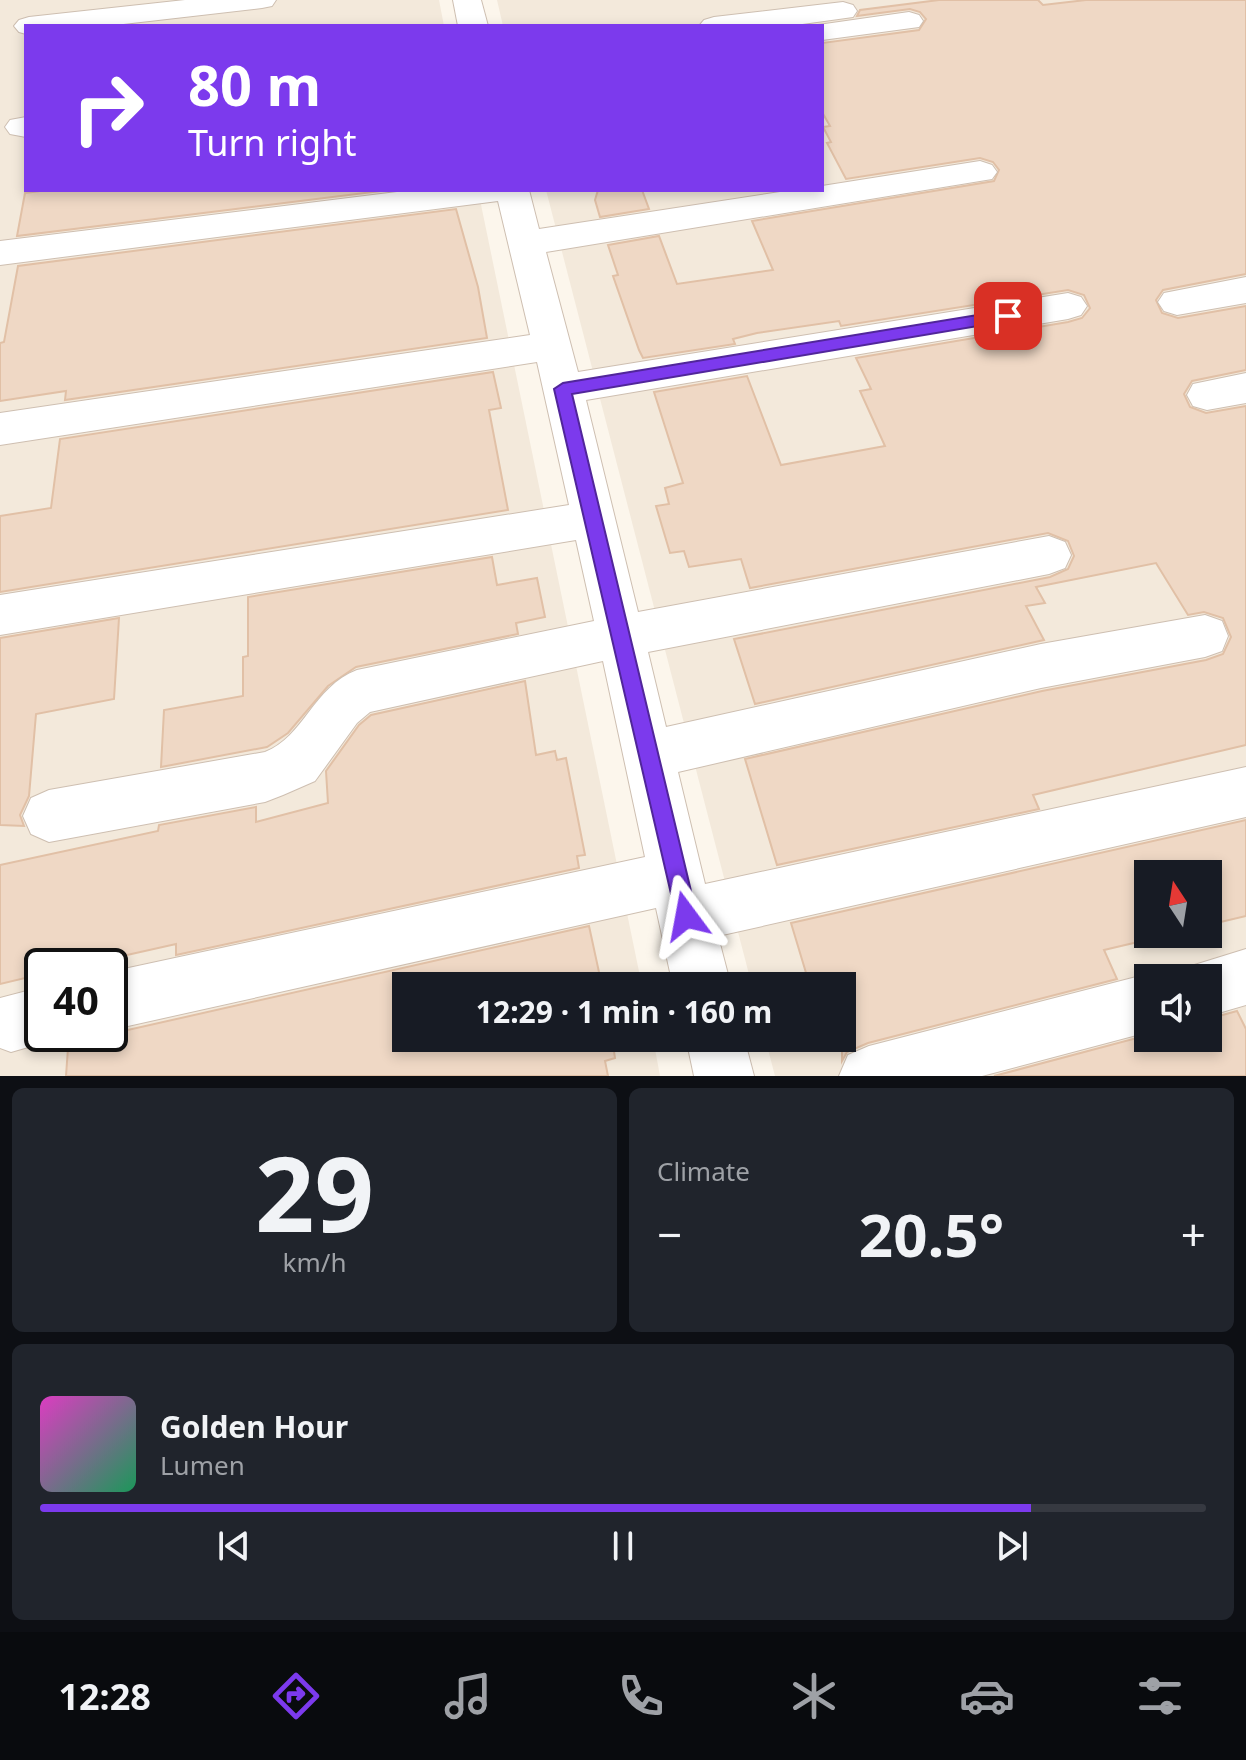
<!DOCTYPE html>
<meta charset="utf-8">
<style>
body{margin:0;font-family:"Noto Sans",sans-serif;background:#20242c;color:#f1f3f6;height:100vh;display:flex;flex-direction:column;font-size:30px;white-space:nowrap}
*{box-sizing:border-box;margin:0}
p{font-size:26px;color:#9ea1a6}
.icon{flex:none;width:44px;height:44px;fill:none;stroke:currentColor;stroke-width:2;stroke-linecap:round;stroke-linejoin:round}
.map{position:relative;height:1076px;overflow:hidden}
.panel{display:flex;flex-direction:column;gap:12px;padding:12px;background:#0d0f14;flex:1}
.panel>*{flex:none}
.banner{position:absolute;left:24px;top:24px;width:800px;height:168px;border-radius:0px;box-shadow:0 4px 12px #0003;background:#7c3aed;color:#fff;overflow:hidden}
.needle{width:52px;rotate:348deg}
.tools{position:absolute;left:1134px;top:860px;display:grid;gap:16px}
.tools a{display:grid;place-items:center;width:88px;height:88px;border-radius:0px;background:#171b24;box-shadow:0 4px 12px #0003;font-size:40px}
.speed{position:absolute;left:24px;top:948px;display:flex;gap:16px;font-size:40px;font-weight:700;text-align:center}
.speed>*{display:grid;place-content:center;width:104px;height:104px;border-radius:50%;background:#171b24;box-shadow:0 4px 12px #0003;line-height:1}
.speed .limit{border:4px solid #111;border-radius:12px;background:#fff;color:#111}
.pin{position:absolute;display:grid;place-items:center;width:68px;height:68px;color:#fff;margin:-34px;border-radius:16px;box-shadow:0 4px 12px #0006}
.me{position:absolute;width:88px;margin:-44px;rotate:347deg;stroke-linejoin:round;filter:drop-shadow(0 0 6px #0008)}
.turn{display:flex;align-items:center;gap:28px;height:168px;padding:0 32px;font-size:36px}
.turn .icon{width:104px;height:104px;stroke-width:2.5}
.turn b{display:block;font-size:56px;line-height:68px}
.big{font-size:60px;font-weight:700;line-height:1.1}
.panel .widget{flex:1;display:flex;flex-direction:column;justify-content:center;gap:12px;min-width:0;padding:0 28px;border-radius:12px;background:#20242c}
.panel .dial{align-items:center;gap:0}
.dial b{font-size:104px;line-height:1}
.song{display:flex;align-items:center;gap:24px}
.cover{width:96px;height:96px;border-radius:12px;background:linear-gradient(135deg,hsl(310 70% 55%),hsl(150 70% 35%))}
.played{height:8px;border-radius:4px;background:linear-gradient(90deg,#7c3aed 85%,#363941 85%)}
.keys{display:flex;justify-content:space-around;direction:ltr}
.heat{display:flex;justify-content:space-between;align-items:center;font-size:44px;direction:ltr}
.panel .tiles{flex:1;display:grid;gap:12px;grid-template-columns:1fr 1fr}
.widget:last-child{grid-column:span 2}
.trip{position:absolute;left:392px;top:972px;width:464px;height:80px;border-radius:0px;background:#171b24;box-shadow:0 4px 12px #0003;font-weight:700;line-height:80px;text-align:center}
.menu{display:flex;height:128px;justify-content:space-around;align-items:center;background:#090b0e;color:#9ea1a6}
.menu .icon{width:56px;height:56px}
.menu .current{color:#7c3aed}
.menu b{font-size:36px;color:#f1f3f6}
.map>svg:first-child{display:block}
.residential{fill:#f3e9db;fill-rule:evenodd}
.building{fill:#efd8c5;stroke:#e1c0a6;stroke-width:2}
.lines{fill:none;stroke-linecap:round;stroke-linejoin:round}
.minor-casing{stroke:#cebfb1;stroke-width:2}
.minor{fill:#fff;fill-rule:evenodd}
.route{fill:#7c3aed;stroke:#51269a;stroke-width:2}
</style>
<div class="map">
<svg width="1246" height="1076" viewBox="0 0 1246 1076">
<rect width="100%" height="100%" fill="#fcf6ec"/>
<g class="residential">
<path d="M0,0H439L444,26H26V190H478L642,986H406V1038H653L660,1076H0ZM42,966H110V1034H42Z"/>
<path d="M497,0H1246V1076H775L765,1038H842V986H752L546,190H822V26H503ZM1148,874H1208V934H1148ZM1148,978H1208V1038H1148Z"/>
</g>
<g class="building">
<path d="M939,0H1038L1043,5L1086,0H1246V274L1163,290L1156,300L1162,313L1178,318L1246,306V370L1192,381L1184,394L1190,407L1206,413L1246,406V745L1033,795L1039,809L777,865L745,759L1042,691L1206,660L1223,654L1231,637L1223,618L1204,612L1188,615L1156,563L1036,587L1045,603L1026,606L1044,640L755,704L734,639L1050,577L1068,569L1074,556L1068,541L1048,533L750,588L741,559L689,567L684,551L670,553L656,506L669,504L665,488L683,483L654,392L747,376L781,465L885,446L860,391L871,389L856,358L1068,322L1082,318L1090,308L1084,295L1068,290L841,326L839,321L757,333L733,339L735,344L643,358L639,350L613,276L618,275L608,245L659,236L677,284L773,270L752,221L994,181L999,170L993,162L980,158L846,179L827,143L831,142L823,127L830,126L822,112V43L919,30L926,19L920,12L910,9L857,16L860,10Z"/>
<path d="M48,190H389L17,236L25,193Z"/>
<path d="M598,190H642L649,209L600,217L595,200Z"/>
<path d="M456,209L478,287L487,338L65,400L66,391L0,401V343L4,342L18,266Z"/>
<path d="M493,372L501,408L489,410L508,510L0,592V516L51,508L60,439Z"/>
<path d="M492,557L497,585L537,578L545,617L516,623L518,634L356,667L328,686L288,733L267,747L161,767L164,710L243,696V657L248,656V597Z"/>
<path d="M119,618L114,699L36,714L29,796L20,815L24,826L0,825V638Z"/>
<path d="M525,681L536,755L555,751L557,760L566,758L585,855L577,856L579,868L176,955V944L78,966H42V974L0,984V865L158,831L159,825L256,807V822L328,803L326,771L359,725L371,715Z"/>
<path d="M1246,820V916L1208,925V874H1148V934H1172L1104,950L1117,979L868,1043L847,1052L842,1061V986H810L791,923Z"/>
<path d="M589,926L602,986H406V1038H612L615,1058L605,1061L608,1076H66L69,1034H110Z"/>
<path d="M1237,1011L1246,1029V1076H994L1148,1035V1038H1208V1019Z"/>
</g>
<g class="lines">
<defs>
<g id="minor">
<path d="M185,0H276L272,6L262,8L106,26H26V34L19,32L14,26L19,20L29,17Z"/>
<path d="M453,0H481L488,26H458Z"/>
<path d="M843,2L853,5L857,11L853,17L788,26H699L704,20L714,17Z"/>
<path d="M909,12L919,15L923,21L919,27L822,40V26H811Z"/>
<path d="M26,117V137L10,134L5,127L10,120Z"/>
<path d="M980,161L992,165L997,172L992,179L546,252L578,372L1068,293L1081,297L1087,306L1081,315L1068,319L586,400L638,612L1049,536L1065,542L1071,555L1065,568L1049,574L648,652L666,727L1041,644L1205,615L1222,621L1228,636L1222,651L1205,657L1041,688L678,772L705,884L1246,767V817L718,936L731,986H673L656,908L110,1030V972L645,857L603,661L370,712L357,723L315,781L283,795L265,802L49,842L31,834L23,816L31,798L49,790L265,752C304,737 313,687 357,670L594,621L576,540L0,635V595L569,505L537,362L0,445V413L530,335L498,201L0,265V241L413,190H529L539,229L793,190H822V186Z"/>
<path d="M1246,277V303L1177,315L1164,311L1158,302L1164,293Z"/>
<path d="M1246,373V403L1207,410L1193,406L1187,395L1193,384Z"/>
<path d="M1246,949V1005L1208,1016V978H1183L1188,967Z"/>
<path d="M1148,974L1157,978H1148V1032L982,1076H839L848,1055L869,1046Z"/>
<path d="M42,987V1034H64L63,1037L11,1052L0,1048V998Z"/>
<path d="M686,1038H744L754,1076H694Z"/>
</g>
</defs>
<use href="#minor" class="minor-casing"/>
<use href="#minor" class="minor"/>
</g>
<path class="route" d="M1008,310L1014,312V320L572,394L697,916L694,924L686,928L678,924L554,389L563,383Z"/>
</svg>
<div class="tools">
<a><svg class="needle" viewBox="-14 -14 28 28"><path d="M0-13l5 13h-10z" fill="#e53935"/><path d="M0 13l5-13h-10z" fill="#9ea1a6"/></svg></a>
<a><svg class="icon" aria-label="sound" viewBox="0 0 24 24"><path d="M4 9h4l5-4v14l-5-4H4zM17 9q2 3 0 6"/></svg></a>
</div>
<div class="speed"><div class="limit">40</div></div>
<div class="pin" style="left:1008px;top:316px;background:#d93025"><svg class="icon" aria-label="arrive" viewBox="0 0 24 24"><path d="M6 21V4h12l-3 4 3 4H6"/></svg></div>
<svg class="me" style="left:686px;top:916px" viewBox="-20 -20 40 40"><path d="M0-17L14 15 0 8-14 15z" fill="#7c3aed" stroke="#fff" stroke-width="4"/></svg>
<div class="trip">12:29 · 1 min · 160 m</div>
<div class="banner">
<div class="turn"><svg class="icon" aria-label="right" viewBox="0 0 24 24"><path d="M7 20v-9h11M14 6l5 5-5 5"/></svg><div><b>80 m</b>Turn right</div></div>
</div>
</div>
<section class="panel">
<div class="tiles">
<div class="widget dial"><b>29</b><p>km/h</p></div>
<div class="widget"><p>Climate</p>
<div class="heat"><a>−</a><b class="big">20.5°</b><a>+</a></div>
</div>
<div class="widget">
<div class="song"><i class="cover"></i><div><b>Golden Hour</b><p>Lumen</p></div></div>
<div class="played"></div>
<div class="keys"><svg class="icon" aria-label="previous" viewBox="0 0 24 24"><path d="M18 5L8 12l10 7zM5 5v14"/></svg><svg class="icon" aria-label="pause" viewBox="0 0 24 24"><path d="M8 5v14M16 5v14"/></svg><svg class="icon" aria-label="next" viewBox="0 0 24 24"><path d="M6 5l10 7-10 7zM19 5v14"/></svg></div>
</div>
</div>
</section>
<nav class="menu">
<b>12:28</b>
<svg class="icon current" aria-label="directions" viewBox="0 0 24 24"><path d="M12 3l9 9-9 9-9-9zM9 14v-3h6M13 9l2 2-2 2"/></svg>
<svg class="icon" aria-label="music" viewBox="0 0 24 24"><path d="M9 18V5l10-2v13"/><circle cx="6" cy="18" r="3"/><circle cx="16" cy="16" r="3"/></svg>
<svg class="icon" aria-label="phone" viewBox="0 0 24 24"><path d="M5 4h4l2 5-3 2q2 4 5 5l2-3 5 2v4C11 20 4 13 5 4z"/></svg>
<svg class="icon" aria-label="climate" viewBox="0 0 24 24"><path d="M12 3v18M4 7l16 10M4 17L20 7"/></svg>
<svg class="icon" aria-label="car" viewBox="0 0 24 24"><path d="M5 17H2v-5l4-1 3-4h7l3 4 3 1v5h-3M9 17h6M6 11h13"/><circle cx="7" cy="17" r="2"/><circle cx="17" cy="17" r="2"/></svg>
<svg class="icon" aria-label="filters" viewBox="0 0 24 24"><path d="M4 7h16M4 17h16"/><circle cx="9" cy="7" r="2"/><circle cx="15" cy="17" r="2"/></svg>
</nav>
